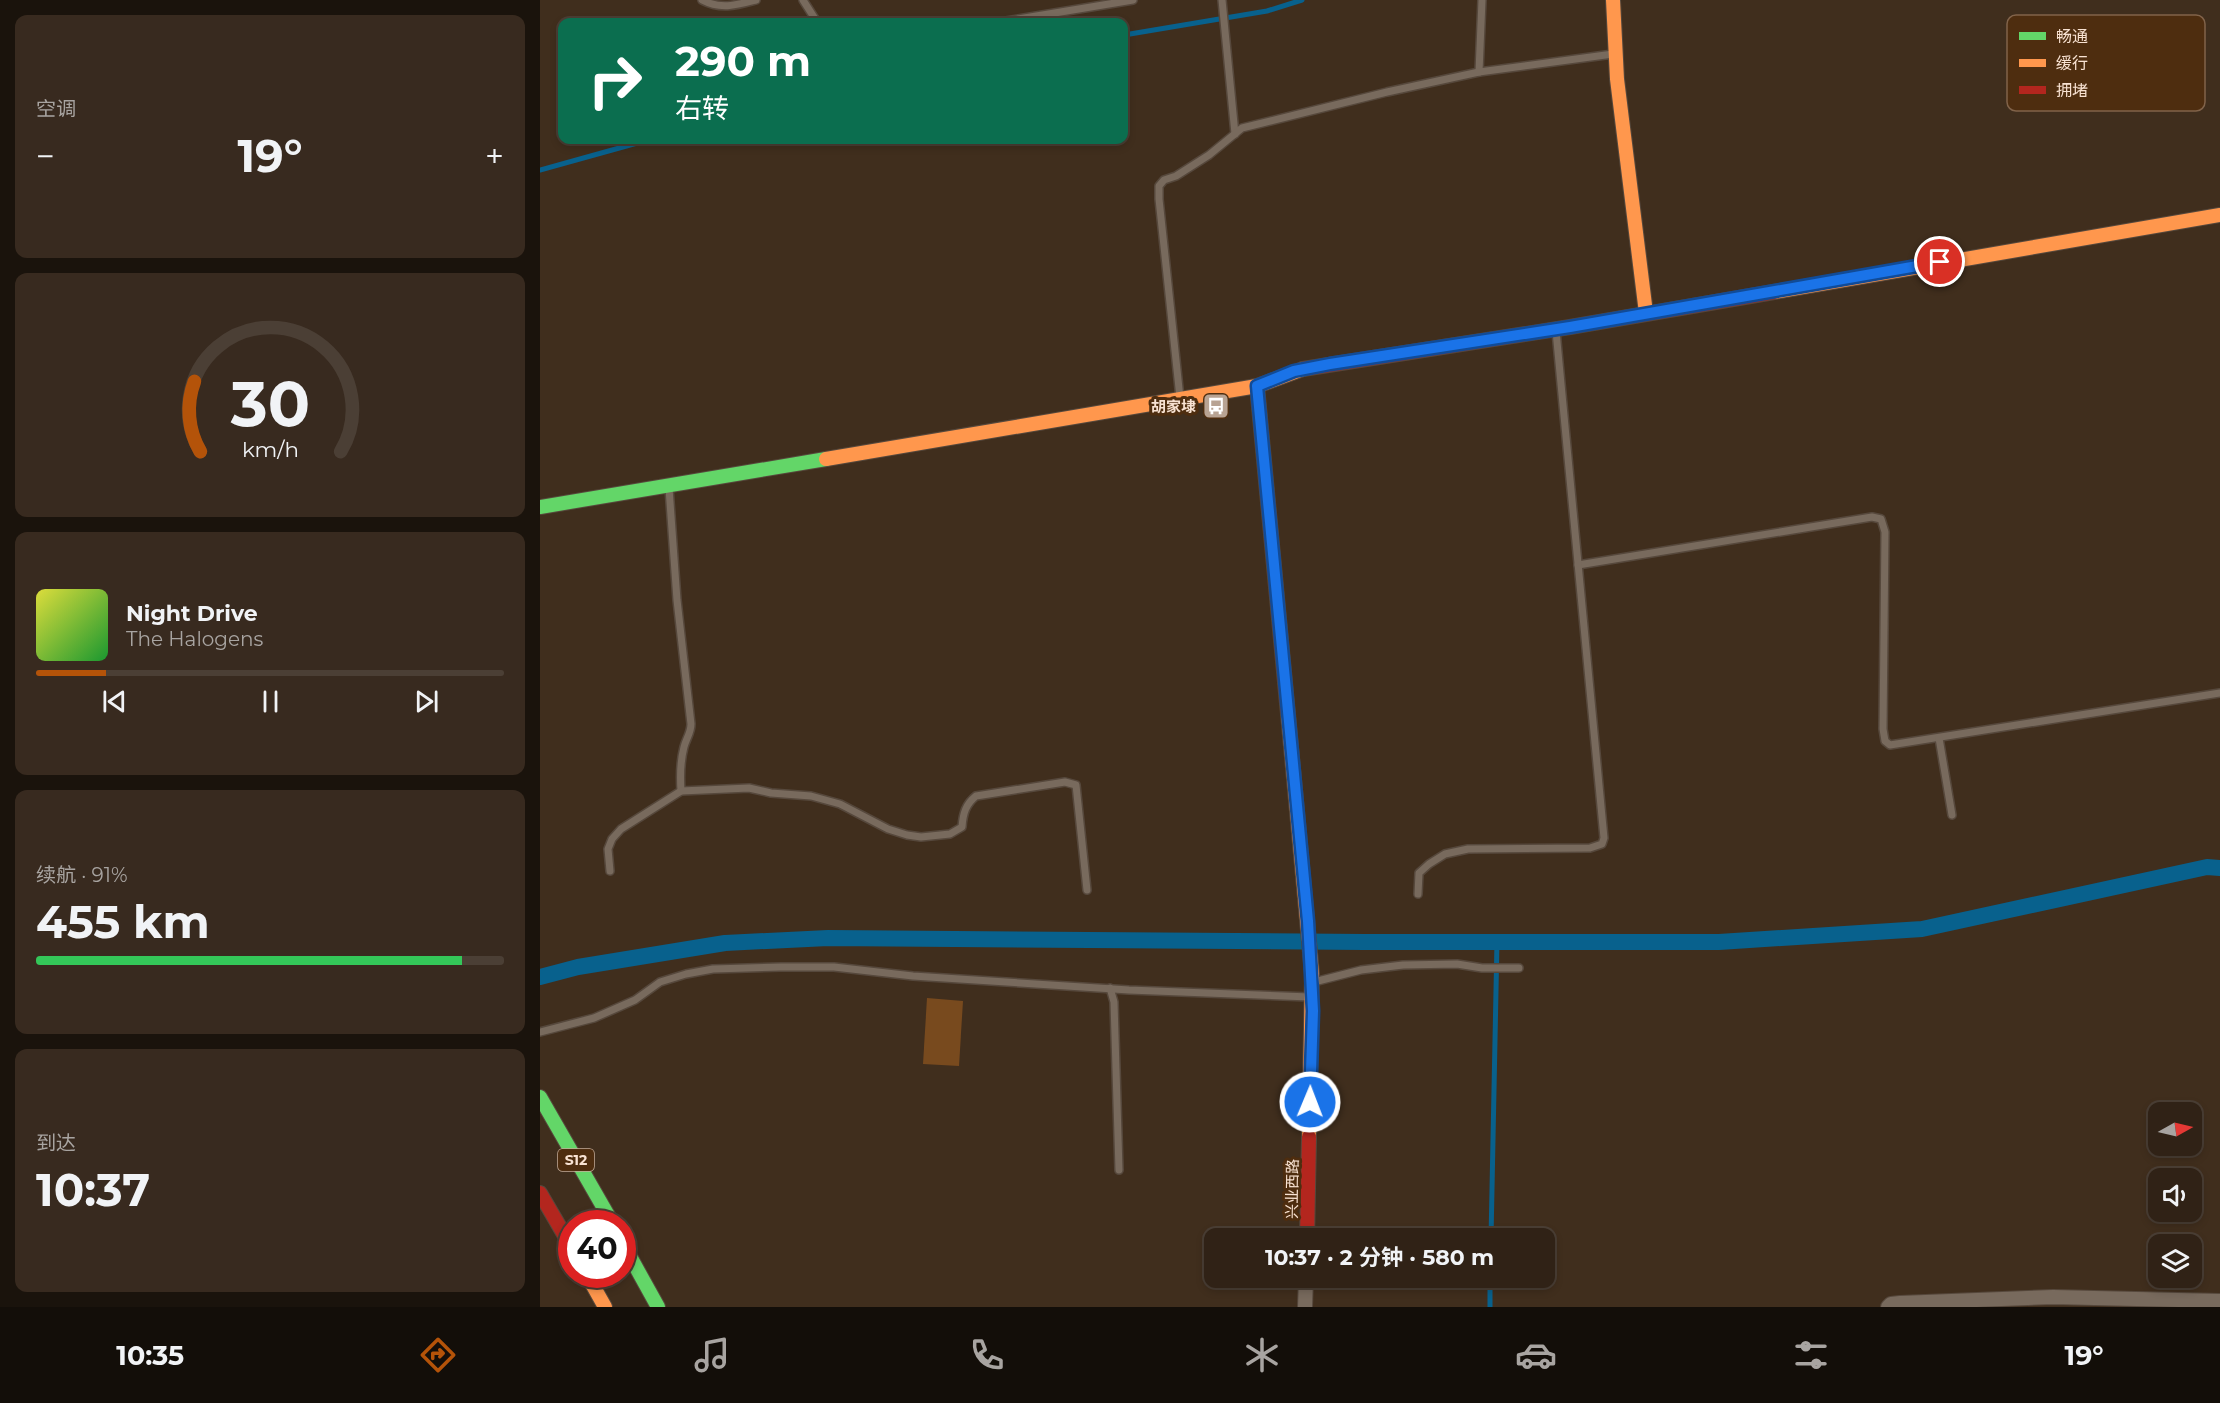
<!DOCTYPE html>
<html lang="zh">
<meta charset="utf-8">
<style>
body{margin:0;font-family:Montserrat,"Noto Sans SC",sans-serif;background:#382a1f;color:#f1f3f6;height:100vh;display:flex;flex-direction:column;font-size:22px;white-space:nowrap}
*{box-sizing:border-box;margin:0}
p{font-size:20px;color:#a8a4a1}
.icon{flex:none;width:33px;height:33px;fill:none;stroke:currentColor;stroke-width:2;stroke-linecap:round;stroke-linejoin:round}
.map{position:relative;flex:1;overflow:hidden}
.details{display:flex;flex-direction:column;gap:15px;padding:15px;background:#1a130c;width:540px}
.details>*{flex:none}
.hud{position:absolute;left:18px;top:18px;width:570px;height:126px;border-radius:12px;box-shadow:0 3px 9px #0003,0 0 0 2px #4b3f35;background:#0b6e4f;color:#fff;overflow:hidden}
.needle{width:39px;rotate:82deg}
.controls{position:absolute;left:1608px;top:1102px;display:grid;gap:12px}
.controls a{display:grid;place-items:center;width:54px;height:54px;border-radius:12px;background:#302216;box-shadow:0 3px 9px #0003,0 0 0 2px #4b3f35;font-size:30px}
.speed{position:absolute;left:18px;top:1210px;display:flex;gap:12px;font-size:30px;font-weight:700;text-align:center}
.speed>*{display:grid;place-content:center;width:78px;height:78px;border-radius:50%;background:#302216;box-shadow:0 3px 9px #0003,0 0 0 2px #4b3f35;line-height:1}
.speed .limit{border:9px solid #d22;background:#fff;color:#111}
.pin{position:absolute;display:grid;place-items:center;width:51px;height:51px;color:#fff;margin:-26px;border:3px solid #fff;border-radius:50%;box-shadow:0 2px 6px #0007}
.me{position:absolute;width:66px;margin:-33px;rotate:1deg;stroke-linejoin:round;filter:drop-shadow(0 0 4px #0008)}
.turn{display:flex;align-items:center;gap:21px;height:126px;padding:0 18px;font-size:27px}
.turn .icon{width:78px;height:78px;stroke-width:2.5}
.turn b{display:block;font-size:42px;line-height:51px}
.big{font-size:45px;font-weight:700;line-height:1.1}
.details .tile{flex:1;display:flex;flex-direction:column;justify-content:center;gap:9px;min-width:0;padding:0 21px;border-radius:12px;background:#382a1f}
.details .dial{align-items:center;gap:0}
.dial svg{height:156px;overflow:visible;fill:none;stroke:#4b3f35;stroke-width:7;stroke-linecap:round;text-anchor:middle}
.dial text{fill:#f1f3f6;stroke:none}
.song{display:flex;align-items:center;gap:18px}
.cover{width:72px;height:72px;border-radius:9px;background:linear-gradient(135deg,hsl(60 70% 55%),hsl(130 70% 35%))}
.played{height:6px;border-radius:3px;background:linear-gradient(90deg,#b45309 15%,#4b3f35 15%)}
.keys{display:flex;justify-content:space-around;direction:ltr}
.heat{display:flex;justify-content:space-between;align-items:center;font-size:33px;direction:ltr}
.charge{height:9px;border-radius:4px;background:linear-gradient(90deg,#34c759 91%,#4b3f35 0)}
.trip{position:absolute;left:664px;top:1228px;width:351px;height:60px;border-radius:12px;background:#302216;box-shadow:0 3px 9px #0003,0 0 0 2px #4b3f35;font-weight:700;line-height:60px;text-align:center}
.tabs{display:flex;height:96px;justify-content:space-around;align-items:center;background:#130e09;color:#a8a4a1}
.tabs .icon{width:42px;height:42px}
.tabs .active{color:#b45309}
.tabs b{font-size:27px;color:#f1f3f6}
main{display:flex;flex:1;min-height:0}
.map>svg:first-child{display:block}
.green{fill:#784a1e}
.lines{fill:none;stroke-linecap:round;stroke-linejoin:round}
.stream{stroke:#08618d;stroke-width:5}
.canal{stroke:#08618d;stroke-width:16}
.lane-casing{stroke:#56483c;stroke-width:10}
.street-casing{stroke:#56483c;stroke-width:16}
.fast-casing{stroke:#56483c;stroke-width:16}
.slow-casing{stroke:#56483c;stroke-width:16}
.jam-casing{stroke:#56483c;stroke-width:16}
.lane{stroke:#786a5d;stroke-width:7}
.street{stroke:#786a5d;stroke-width:14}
.fast{stroke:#63d668;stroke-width:14}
.slow{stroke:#ff974d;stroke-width:14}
.jam{stroke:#b3261e;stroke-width:14}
.route-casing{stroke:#114b97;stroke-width:15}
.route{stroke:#1a73e8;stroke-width:10}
.labels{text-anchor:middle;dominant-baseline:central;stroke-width:6;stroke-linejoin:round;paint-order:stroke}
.shield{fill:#4e2d0f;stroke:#c5ac98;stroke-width:1.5}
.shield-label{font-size:14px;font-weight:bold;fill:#f8e2d2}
.poi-label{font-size:15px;font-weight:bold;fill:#f8e2d2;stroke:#4e2d0f;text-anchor:end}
.street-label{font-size:15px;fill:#f8e2d2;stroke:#4e2d0f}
.key{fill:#4e2d0f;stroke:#81634a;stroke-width:1.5}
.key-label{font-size:16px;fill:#f8e2d2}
</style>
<main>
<section class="details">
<div class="tile"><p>空调</p>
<div class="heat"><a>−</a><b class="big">19°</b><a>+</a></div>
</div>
<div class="tile dial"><svg viewBox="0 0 100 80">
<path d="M14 69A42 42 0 1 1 86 69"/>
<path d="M14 69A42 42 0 0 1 11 33" stroke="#b45309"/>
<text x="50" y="56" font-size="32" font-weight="700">30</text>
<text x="50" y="72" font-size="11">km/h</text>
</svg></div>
<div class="tile">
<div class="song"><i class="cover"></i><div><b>Night Drive</b><p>The Halogens</p></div></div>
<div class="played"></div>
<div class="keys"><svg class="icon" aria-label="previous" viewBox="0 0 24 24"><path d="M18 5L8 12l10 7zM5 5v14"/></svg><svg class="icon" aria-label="pause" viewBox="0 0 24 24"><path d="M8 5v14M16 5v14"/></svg><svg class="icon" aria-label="next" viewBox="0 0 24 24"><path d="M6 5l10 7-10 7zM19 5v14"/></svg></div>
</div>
<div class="tile"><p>续航 · 91%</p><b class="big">455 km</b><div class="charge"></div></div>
<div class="tile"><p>到达</p><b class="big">10:37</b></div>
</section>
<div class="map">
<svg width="1680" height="1307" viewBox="0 0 1680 1307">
<rect width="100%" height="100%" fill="#402e1d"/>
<path class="green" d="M387,998L423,1001L419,1066L383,1064Z"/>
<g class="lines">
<g class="stream">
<path d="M584,35L727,11L762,0"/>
<path d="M0,170L108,140"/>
<path d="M951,1239L957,941"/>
<path d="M950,1307V1278"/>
</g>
<path class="canal" d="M0,977L38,967L185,943L288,938L825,942H1179L1382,929L1667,867L1680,868"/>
<defs>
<g id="lane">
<path d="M162,0C181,10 197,5 216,0"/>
<path d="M263,0L277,22"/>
<path d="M682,0L695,134"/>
<path d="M460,22L593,0"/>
<path d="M939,72L942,0"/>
<path d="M640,398L619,199V186L624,180L636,176L669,155L702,128L847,92L939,72L1073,54"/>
<path d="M129,488L137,600L151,724C151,733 146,739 144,747C140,762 140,776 141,791"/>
<path d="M1038,565L1332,517L1341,519L1345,532L1343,729L1345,741L1350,745L1680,693"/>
<path d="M1399,738L1412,815"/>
<path d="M70,871L68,849L72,839L81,829L141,791L209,788L231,793L271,796L300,804L348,829L367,835L381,837L410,834L422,827C423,813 426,804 436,796L525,782L536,785L547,890"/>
<path d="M878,894L879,873L889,864L905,854L928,849L1050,848L1062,844L1064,838L1016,331"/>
<path d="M774,982L821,970L863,965L917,964L942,968H979"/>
<path d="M570,988L574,1002L579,1170"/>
<path d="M0,1032L54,1018L95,1000L120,982L146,974L173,969L241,967H294L373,976L589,990L770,997"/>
</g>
<g id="street">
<path d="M765,1307L766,1278"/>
<path d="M1348,1307L1351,1304L1360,1303L1513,1297L1680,1301"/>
</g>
<g id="fast">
<path d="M0,507L286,459"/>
<path d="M0,1097L73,1224"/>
<path d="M82,1242L118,1307"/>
</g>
<g id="slow">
<path d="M1073,0L1077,79L1106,313"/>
<path d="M1234,292L1680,215"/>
<path d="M286,459L717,386L763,369"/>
<path d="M748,714L772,974L769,1137"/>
<path d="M47,1275L65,1307"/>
</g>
<g id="jam">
<path d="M763,369L1030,327L1234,292"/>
<path d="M717,386L748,714"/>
<path d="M0,1193L32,1248"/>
<path d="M767,1239L769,1137"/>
</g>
</defs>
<use href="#lane" class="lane-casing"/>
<use href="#street" class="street-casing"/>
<use href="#fast" class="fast-casing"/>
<use href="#slow" class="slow-casing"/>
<use href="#jam" class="jam-casing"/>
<use href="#lane" class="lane"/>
<use href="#street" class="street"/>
<use href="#fast" class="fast"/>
<use href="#slow" class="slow"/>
<use href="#jam" class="jam"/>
</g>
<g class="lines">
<defs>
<path id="route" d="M770,1102L773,1011L768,921L717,386L754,371L790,364L1030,327L1400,262"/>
</defs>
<use href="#route" class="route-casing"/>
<use href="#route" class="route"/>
</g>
<defs>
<symbol id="bus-square" viewBox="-11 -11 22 22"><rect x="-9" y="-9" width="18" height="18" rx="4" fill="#b8a393" stroke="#4e2d0f"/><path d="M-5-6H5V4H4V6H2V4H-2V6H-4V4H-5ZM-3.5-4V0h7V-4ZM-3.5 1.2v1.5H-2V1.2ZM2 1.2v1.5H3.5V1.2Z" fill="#fff"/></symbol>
</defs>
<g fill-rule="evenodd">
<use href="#bus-square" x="661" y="391" width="30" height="30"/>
</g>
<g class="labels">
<rect class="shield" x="18" y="1149" width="36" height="22" rx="4.5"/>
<g class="shield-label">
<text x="36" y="1160">S12</text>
</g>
<g class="poi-label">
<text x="656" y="406">胡家埭</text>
</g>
<g class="street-label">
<text transform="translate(752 1189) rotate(-89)">兴业西路</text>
</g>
</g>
<rect x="1467" y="15" width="198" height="96" rx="9" class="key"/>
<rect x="1479" y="32" width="27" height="8" fill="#63d668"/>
<rect x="1479" y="59" width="27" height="8" fill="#ff974d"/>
<rect x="1479" y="86" width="27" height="8" fill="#b3261e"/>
<g class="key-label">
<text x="1516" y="42">畅通</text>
<text x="1516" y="69">缓行</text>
<text x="1516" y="96">拥堵</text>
</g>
</svg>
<div class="controls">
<a><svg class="needle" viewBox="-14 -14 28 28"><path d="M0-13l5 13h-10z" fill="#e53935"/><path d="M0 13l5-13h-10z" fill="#a8a4a1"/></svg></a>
<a><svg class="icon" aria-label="sound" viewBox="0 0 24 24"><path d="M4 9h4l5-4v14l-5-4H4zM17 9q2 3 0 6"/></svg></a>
<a><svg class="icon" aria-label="layers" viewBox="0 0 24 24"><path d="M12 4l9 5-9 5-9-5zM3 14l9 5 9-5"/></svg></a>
</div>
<div class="speed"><div class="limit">40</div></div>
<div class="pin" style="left:1400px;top:262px;background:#d93025"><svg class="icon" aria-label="arrive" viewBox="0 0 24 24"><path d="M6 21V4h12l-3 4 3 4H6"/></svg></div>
<svg class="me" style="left:770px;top:1102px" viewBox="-20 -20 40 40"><circle r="17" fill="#1a73e8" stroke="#fff" stroke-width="3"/><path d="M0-11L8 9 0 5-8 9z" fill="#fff"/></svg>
<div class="trip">10:37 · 2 分钟 · 580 m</div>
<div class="hud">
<div class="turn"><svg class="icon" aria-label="right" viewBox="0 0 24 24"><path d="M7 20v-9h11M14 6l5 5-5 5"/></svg><div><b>290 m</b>右转</div></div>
</div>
</div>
</main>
<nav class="tabs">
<b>10:35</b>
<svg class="icon active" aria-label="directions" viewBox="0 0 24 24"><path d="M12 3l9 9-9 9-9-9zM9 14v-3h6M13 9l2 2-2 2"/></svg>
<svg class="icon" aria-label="music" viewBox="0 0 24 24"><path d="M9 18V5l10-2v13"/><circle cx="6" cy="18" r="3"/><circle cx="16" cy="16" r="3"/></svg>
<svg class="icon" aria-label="phone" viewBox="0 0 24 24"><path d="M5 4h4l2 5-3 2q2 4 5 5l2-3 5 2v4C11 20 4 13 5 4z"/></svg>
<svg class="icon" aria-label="climate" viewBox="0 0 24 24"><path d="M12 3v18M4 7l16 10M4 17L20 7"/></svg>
<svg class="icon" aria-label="car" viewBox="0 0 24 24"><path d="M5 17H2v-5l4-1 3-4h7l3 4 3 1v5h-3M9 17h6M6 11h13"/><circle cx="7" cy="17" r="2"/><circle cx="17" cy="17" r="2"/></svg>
<svg class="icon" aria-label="filters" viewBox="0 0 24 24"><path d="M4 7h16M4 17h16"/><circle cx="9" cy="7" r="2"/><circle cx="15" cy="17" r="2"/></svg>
<b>19°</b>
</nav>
